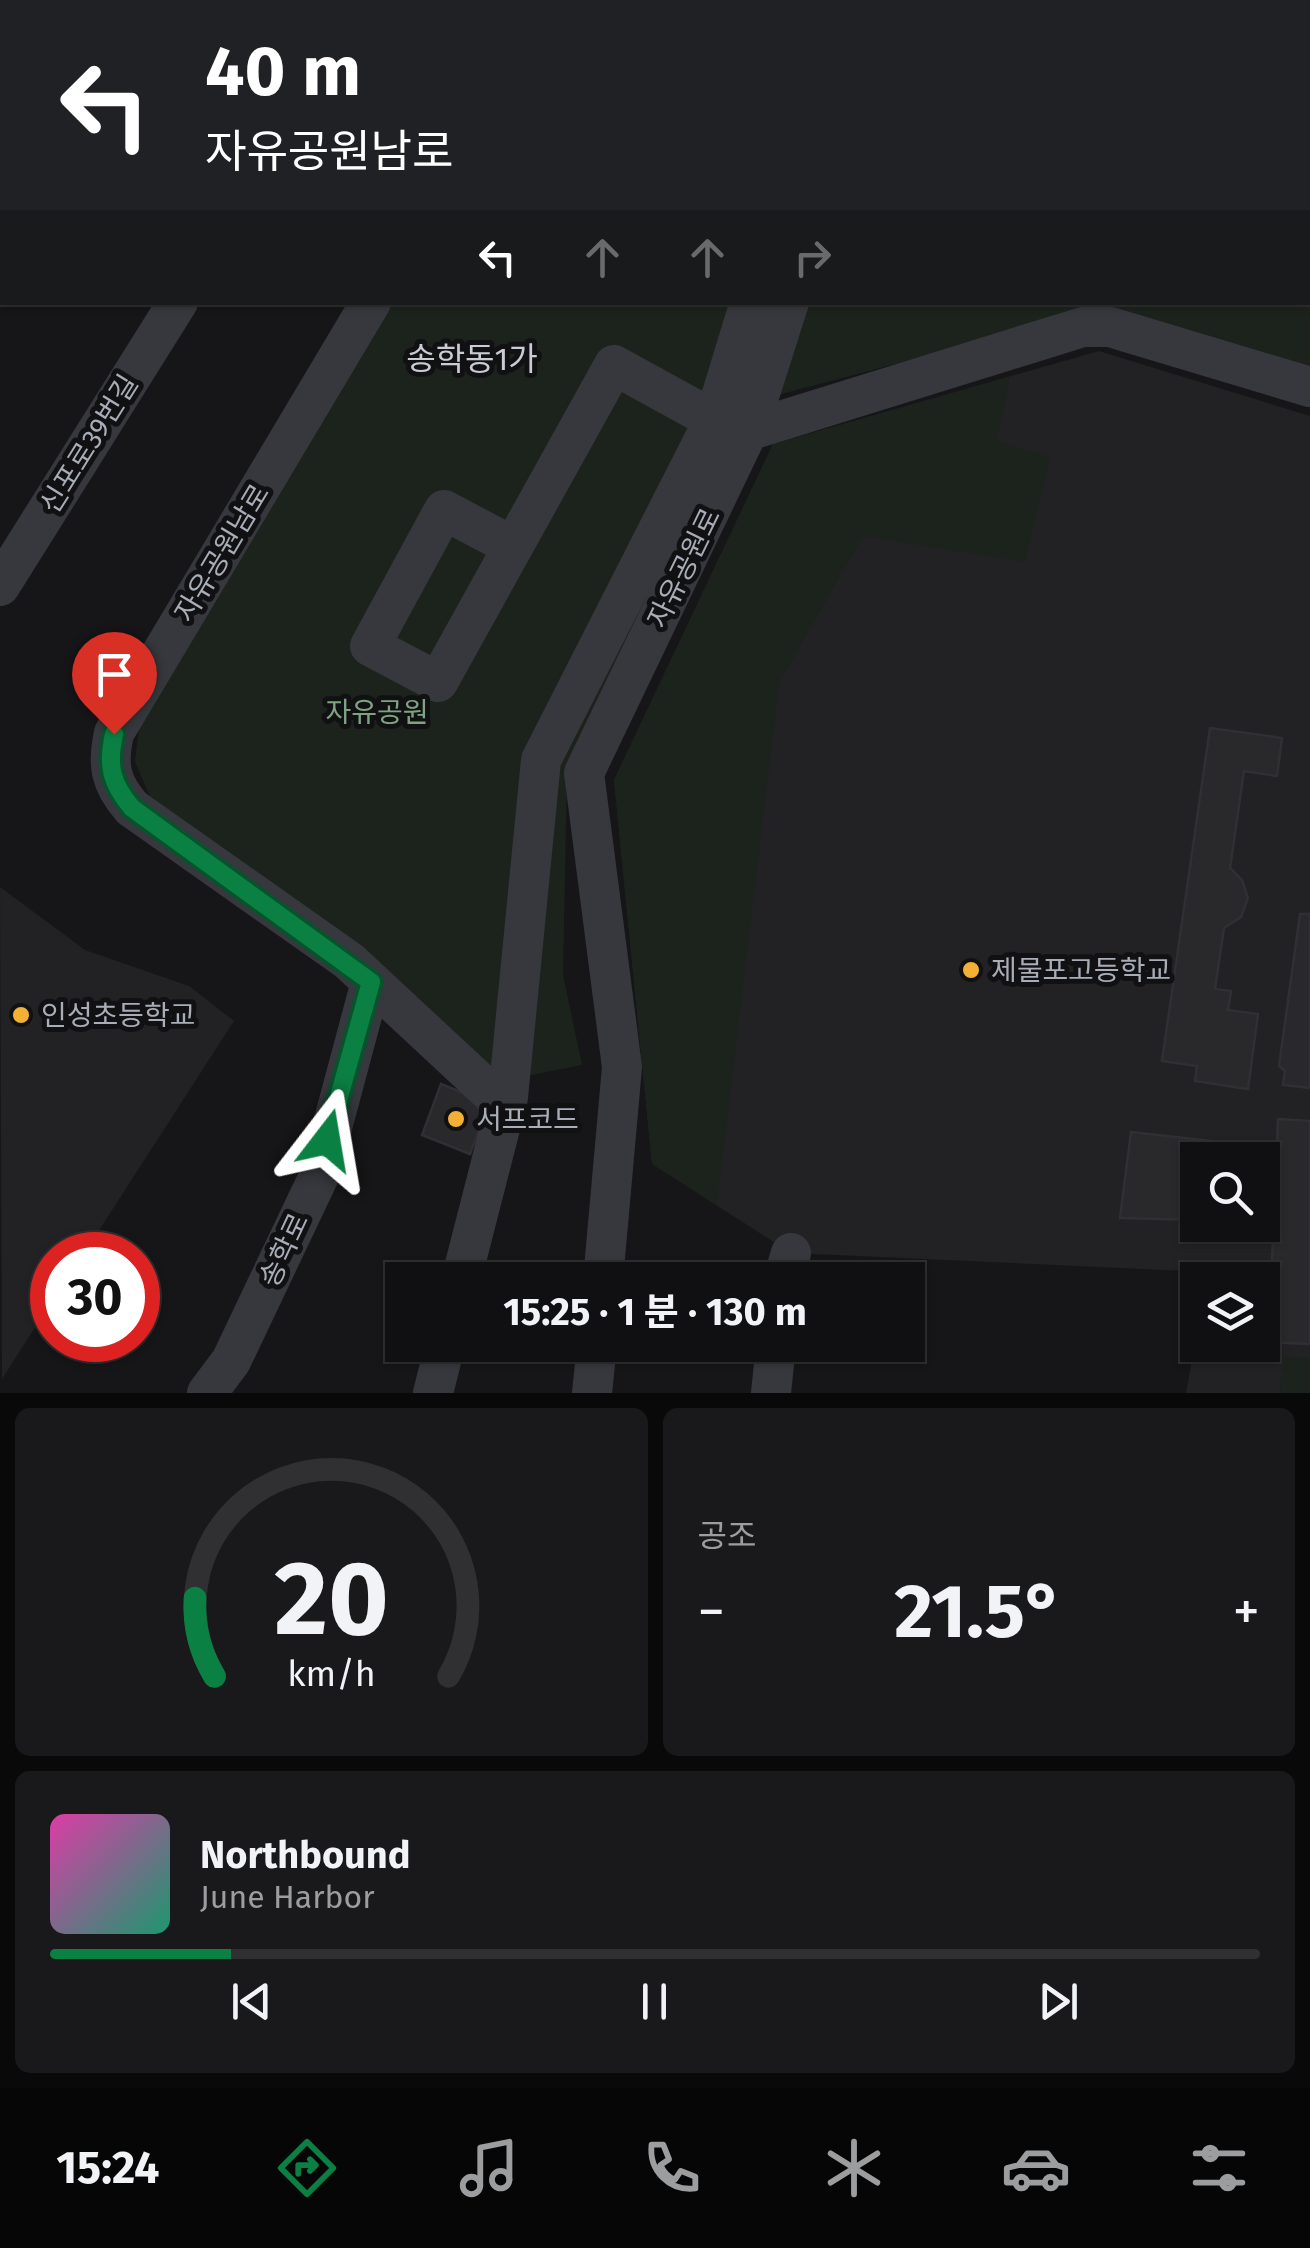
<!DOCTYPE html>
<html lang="ko">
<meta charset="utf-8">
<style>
body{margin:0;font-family:"Fira Sans","Noto Sans KR",sans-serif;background:#19191b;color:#f1f3f6;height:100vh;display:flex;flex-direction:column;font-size:38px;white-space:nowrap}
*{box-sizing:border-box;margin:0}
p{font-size:32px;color:#9c9d9f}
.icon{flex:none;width:55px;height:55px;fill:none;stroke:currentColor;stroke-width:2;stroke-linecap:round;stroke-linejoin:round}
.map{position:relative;height:1393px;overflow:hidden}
.details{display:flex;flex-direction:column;gap:15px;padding:15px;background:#09090a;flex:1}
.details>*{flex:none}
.guide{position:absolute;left:0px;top:0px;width:1310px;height:305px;box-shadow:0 2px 8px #0004,0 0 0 2px #303032;background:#202124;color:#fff;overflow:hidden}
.controls{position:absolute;left:1180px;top:1142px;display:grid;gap:20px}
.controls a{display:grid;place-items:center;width:100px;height:100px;border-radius:0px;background:#101012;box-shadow:0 2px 8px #0004,0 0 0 2px #303032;font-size:50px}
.speed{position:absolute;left:30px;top:1232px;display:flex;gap:20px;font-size:50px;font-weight:700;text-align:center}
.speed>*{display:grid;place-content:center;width:130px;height:130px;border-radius:50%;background:#101012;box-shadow:0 2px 8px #0004,0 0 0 2px #303032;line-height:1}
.speed .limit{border:15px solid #d22;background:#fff;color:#111}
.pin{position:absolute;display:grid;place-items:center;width:85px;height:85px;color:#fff;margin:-102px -42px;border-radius:50% 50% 50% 0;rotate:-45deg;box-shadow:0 0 10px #0007}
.pin .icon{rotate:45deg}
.me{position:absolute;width:110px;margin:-55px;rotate:14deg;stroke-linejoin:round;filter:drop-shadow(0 0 8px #0008)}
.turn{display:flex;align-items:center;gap:35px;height:210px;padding:0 40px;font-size:45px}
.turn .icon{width:130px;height:130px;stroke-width:2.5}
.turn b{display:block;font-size:70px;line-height:85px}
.lanes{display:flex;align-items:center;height:95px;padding:0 40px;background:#0003;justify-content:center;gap:50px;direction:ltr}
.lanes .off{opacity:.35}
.big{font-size:75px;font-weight:700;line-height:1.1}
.details .card{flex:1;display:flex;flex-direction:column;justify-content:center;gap:15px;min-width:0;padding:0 35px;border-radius:15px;background:#19191b}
.details .dial{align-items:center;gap:0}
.dial svg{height:260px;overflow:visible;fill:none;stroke:#303032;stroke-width:7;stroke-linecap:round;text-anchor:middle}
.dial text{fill:#f1f3f6;stroke:none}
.song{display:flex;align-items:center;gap:30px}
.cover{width:120px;height:120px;border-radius:15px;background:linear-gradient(135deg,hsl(320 70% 55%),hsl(160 70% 35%))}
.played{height:10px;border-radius:5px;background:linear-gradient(90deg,#0b8043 15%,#303032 15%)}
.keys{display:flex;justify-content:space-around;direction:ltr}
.heat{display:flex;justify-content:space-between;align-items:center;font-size:55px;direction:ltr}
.details .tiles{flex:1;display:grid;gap:15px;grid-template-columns:1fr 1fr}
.card:last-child{grid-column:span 2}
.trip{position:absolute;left:385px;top:1262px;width:540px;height:100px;border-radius:0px;background:#101012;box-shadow:0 2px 8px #0004,0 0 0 2px #303032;font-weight:700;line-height:100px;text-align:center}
.menu{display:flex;height:160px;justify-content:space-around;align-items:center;background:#060607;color:#9c9d9f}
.menu .icon{width:70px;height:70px}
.menu .on{color:#0b8043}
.menu b{font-size:45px;color:#f1f3f6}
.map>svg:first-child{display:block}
.built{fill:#222225;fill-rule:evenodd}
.green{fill:#1c231d}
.building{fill:#29292c;stroke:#303034;stroke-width:2.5}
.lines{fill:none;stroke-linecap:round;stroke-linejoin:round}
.minor{stroke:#37383d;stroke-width:40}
.route-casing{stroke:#07532c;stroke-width:25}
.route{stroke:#0b8043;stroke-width:18}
.poi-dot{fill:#f2b134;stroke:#111113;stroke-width:4}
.labels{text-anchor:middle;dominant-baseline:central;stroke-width:10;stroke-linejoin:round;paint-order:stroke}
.street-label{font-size:28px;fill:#a8adb8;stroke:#111113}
.park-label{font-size:28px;fill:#7fa381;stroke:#111113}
.poi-label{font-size:28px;fill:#a8adb8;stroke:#111113;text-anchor:start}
.quarter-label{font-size:32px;fill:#c9ccd4;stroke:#111113}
</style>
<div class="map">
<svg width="1310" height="1393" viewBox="0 0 1310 1393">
<rect width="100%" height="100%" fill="#161618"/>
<g class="built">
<path d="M0,0H108L2,2L0,184Z"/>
<path d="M1099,351L1310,416V1357H1284L1280,1393H1186L1197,1332L1198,1345H1262V1280H1208V1272L791,1253L652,1164L614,780L773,444ZM1198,1160H1262V1225H1198Z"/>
<path d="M0,887L85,950L189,986L234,1021L83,1255H52V1301L2,1379Z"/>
</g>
<g class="green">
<path d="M583,0H1310V376L1095,311L774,396L567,772L563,975L582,1065L495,1082L151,799L135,762L140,719L393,303L1308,302V2Z"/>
<path d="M1010,377L997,441L1050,457L1025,562L863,536L779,683L717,1205L652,1164L614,780L773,444Z"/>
<path d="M1283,1357H1310V1393H1280Z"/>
</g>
<g class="building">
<path d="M33,0H96L31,2Z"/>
<path d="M0,55L2,57L0,155Z"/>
<path d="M1210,728L1282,738L1277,776L1244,771L1230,868L1242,880L1248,898L1241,917L1224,928L1215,989L1231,991L1228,1010L1258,1014L1248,1089L1195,1081L1197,1066L1162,1061Z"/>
<path d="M1300,914H1310V1088L1283,1085L1285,1071L1279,1066Z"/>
<path d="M441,1084L489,1103L470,1154L422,1135Z"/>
<path d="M1278,1119L1310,1121V1344L1262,1342V1284L1271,1283Z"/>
<path d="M1131,1132L1230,1143L1229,1160H1198V1220L1120,1218Z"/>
</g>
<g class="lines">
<g class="minor">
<path d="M282,0L286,2"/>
<path d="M360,0L361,2"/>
<path d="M807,0L808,2"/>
<path d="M144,2L146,0"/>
<path d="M956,2L957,0"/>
<path d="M0,226L2,222"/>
<path d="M371,302L114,733C107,765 110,783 132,808L349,961L505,1106"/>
<path d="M750,302L714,420L748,431L789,302"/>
<path d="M0,586L178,302"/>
<path d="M461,1280L508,1097L541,760L714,420L614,365L438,682L370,646L444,510L512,546"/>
<path d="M603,1280L622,1067L584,773L748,431L1083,327H1110L1310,387"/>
<path d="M783,1280L791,1253"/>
<path d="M207,1393L231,1361L319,1176L371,982"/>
<path d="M433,1393L445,1345"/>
<path d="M592,1393L597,1345"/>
<path d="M771,1393L776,1345"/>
</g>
</g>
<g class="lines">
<defs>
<path id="route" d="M114,734C107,766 111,783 132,808L371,982L327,1140"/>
</defs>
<use href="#route" class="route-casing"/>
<use href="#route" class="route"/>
</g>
<g class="poi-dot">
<circle cx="971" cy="970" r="10"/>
<circle cx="21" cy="1015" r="10"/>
<circle cx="456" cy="1119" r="10"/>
</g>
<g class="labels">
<g class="street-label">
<text transform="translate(89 444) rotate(-58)">신포로39번길</text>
<text transform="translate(222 553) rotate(-59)">자유공원남로</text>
<text transform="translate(684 568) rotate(-64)">자유공원로</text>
<text transform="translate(284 1250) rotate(-65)">송학로</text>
</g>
<g class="park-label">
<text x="377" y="712">자유공원</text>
</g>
<g class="poi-label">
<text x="991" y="970">제물포고등학교</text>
<text x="41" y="1015">인성초등학교</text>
<text x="476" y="1119">서프코드</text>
</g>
<g class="quarter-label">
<text x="472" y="359">송학동1가</text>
</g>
</g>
</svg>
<div class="controls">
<a><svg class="icon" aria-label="search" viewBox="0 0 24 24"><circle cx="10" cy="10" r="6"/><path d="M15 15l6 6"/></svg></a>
<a><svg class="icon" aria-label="layers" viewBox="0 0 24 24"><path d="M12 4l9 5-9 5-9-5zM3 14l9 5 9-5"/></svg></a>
</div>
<div class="speed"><div class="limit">30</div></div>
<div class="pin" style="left:114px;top:734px;background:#d93025"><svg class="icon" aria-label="arrive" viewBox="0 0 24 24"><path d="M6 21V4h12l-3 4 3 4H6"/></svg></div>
<svg class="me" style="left:327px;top:1140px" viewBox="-20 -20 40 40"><path d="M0-17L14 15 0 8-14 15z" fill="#0b8043" stroke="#fff" stroke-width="4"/></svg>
<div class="trip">15:25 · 1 분 · 130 m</div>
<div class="guide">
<div class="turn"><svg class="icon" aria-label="left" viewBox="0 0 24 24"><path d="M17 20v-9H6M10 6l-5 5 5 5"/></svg><div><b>40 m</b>자유공원남로</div></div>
<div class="lanes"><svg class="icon" aria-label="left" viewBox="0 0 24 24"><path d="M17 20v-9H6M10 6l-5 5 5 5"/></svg><svg class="icon off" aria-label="ahead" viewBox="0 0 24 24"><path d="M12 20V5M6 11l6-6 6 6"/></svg><svg class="icon off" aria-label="ahead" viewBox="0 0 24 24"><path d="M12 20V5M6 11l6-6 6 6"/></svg><svg class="icon off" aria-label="right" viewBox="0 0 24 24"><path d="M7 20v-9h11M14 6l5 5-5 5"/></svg></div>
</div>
</div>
<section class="details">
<div class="tiles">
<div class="card dial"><svg viewBox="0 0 100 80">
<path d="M14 69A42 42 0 1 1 86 69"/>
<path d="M14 69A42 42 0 0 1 8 45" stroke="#0b8043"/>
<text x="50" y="56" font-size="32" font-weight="700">20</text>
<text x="50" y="72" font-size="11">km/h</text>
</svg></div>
<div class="card"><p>공조</p>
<div class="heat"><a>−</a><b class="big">21.5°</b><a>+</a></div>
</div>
<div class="card">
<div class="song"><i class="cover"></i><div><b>Northbound</b><p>June Harbor</p></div></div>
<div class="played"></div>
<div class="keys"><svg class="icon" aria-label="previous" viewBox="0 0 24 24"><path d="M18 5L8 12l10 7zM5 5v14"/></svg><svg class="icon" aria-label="pause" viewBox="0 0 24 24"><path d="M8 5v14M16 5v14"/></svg><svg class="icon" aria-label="next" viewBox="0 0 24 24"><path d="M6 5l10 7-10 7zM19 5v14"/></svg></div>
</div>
</div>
</section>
<nav class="menu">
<b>15:24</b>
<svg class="icon on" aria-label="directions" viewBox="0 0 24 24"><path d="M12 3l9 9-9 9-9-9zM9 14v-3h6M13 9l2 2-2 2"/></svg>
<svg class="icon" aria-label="music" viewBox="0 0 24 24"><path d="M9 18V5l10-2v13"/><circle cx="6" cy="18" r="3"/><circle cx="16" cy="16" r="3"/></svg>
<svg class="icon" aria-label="phone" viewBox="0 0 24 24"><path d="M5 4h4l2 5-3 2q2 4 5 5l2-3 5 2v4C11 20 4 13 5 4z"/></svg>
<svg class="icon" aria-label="climate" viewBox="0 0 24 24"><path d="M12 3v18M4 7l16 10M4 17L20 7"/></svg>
<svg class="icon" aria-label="car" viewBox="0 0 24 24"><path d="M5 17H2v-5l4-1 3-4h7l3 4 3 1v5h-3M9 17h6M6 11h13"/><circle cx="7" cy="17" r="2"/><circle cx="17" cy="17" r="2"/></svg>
<svg class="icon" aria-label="filters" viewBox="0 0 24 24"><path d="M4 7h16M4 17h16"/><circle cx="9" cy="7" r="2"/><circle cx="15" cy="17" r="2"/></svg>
</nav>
